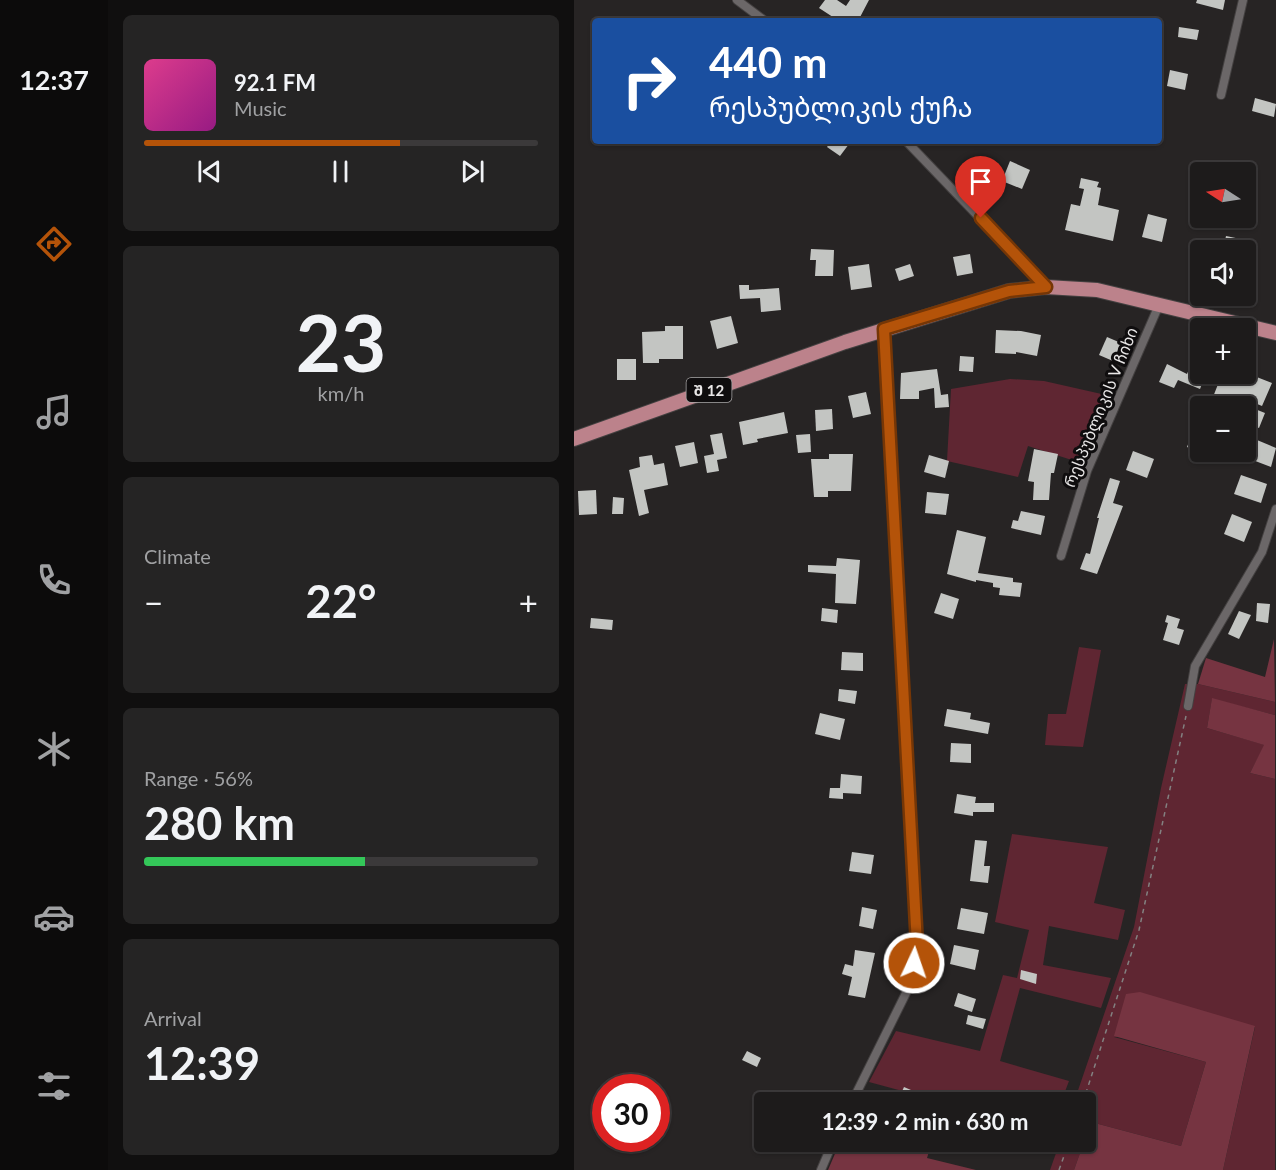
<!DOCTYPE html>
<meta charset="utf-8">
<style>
body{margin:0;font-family:Lato,"Noto Sans Georgian",sans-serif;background:#252424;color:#f1f3f6;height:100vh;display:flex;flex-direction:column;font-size:22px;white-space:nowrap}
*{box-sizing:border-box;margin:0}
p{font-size:20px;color:#a0a1a3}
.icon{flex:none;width:33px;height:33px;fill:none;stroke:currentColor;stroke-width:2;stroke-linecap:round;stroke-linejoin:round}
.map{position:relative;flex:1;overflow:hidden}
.panel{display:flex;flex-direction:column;gap:15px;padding:15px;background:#100f0f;width:466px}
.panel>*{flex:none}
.banner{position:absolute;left:18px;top:18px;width:570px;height:126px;border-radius:6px;box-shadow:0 2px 4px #0004,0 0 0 2px #3b393a;background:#1a4fa0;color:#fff;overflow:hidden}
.needle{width:39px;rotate:282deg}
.tools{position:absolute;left:616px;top:162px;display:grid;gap:12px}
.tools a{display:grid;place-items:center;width:66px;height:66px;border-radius:6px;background:#1d1b1b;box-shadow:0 2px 4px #0004,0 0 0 2px #3b393a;font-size:30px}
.speed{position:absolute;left:18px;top:1074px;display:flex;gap:12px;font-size:30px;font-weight:700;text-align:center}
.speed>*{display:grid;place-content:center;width:78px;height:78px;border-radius:50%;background:#1d1b1b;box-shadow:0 2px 4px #0004,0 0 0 2px #3b393a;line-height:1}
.speed .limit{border:9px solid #d22;background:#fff;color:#111}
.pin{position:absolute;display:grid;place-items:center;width:51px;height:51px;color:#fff;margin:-62px -26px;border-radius:50% 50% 50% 0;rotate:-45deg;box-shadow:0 0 6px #0007}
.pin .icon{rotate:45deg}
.me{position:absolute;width:66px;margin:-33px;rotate:3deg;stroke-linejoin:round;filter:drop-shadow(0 0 4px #0008)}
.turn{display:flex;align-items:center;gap:21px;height:126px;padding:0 18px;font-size:27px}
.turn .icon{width:78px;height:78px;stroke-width:2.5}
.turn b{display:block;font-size:42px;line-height:51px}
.big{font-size:45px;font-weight:700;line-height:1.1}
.panel .widget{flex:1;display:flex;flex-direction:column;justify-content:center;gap:9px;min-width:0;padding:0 21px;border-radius:9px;background:#252424}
.panel .dial{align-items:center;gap:0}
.dial b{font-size:78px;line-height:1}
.song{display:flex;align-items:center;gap:18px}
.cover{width:72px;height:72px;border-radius:9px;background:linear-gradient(135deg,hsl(330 70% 55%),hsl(310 70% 35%))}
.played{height:6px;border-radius:3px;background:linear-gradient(90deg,#b45309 65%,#3b393a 65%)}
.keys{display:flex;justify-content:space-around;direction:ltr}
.heat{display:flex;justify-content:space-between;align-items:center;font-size:33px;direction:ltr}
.charge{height:9px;border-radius:4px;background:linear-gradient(90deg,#34c759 56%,#3b393a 0)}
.trip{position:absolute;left:180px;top:1092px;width:342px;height:60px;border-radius:6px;background:#1d1b1b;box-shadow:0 2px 4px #0004,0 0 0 2px #3b393a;font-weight:700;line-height:60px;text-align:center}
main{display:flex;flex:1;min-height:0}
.dock{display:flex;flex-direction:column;width:108px;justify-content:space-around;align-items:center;background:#0c0b0b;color:#a0a1a3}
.dock .icon{width:42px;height:42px}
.dock .selected{color:#b45309}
.dock b{font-size:27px;color:#f1f3f6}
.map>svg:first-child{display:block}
.green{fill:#5f2632}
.forest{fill:#763441}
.building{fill:#c3c5c2}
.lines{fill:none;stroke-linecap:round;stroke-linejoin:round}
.street-casing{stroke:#444141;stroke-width:10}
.primary-casing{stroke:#444141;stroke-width:16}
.path{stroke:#838181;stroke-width:1.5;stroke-dasharray:4.5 4.5;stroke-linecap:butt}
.street{stroke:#6b6768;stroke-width:8}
.primary{stroke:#bc828b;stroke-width:14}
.route-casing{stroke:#753606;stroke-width:15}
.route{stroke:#b45309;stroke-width:10}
.labels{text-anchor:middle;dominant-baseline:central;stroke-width:6;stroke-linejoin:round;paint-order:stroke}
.shield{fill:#0f0d0e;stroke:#a8a6a6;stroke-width:1.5}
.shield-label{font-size:15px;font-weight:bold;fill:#e9e7e7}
.street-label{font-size:16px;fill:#e9e7e7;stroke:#0f0d0e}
</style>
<main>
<nav class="dock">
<b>12:37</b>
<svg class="icon selected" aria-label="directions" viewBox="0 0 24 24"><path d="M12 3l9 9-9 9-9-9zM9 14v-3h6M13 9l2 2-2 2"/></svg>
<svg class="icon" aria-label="music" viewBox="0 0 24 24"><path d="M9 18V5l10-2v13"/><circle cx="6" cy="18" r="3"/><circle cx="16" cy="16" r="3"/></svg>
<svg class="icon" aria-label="phone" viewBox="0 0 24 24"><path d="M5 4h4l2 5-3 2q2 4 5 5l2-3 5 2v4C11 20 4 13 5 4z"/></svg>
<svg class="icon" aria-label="climate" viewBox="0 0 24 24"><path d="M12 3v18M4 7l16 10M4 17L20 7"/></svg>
<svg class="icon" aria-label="car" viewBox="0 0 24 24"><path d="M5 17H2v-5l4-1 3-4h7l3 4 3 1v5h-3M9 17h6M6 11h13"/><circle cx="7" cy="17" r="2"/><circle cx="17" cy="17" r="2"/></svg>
<svg class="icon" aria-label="filters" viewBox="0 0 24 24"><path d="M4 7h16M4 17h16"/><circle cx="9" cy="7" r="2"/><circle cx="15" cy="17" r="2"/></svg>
</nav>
<section class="panel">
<div class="widget">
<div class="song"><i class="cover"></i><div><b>92.1 FM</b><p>Music</p></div></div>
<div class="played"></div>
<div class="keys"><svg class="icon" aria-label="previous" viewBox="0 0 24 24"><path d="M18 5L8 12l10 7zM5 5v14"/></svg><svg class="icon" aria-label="pause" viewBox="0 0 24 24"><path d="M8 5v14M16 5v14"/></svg><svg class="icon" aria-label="next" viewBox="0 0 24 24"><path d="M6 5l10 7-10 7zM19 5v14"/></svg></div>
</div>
<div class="widget dial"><b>23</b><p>km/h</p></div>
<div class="widget"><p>Climate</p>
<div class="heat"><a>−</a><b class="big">22°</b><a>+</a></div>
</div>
<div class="widget"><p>Range · 56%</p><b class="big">280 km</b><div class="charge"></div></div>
<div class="widget"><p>Arrival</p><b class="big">12:39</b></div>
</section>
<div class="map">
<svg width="702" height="1170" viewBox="0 0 702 1170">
<rect width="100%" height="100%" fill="#272424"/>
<g class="green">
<path d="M436,379L470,381L532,395L504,462L454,446L444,477L373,461L377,389Z"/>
<path d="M505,647L527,650L509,747L471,745L474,714H492Z"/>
<path d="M611,684H624L701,702V715L638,699L633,728L691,745L676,773L701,779V1170H649L681,1027L540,1037L632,1062L607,1146L517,1122L512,1137V1102H500L560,927L587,788Z"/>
<path d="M438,834L534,847L520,903L551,910L544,940L475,926L469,965L537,978L527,1008L446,988L426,1061L495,1081L487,1102H391L374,1098L372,1102H369L295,1082L322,1031L406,1051L429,975L443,978L455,930L421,922Z"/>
<path d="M486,1142H510L500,1170H476Z"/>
</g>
<g class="forest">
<path d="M700,639L701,702L624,684L632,658L691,677Z"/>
<path d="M638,698L701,715V779L676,773L690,745L633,728Z"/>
<path d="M566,992L681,1026L649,1170H500L517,1122L607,1146L632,1062L540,1036L552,994Z"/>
<path d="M266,1142H345L357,1145L353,1158L402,1170H254Z"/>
</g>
<g class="building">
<path d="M251,0H263L272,6L276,0H295L284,21H265L245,8Z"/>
<path d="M623,0H651L649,10L622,3Z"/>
<path d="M605,27L625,30L623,40L604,37Z"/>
<path d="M596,70L614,74L611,90L593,86Z"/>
<path d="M681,98L702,104L700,117L678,111Z"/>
<path d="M257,141H271L275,144L266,156L253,147Z"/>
<path d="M436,161L456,170L448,189L428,181Z"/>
<path d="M507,178L525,182L523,187L527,188L524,205L545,210L539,241L491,230L497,204L506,206L510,189L505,188Z"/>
<path d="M574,214L593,219L588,242L568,237Z"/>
<path d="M652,236L681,242L676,271L672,270V250H649Z"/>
<path d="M237,249L260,250L259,276H241L242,260H236Z"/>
<path d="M396,254L399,273L383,276L379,257Z"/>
<path d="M295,264L298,287L277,290L274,267Z"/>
<path d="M336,264L340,276L325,281L321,269Z"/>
<path d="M165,285H175V290L205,288L207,310L187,312L186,298L166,299Z"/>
<path d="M157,316L164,343L143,349L136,321Z"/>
<path d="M91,326H109V359H85V363H69L68,332L91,331Z"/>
<path d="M422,330L447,331L467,335L463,356L442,352V354L421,353Z"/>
<path d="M533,337L547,343L539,361L525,355Z"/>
<path d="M386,356L400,357L399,372L385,371Z"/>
<rect x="43" y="359" width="19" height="21"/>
<path d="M619,360L627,363V374H632L626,389L604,380L600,388L585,382L593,364L613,374Z"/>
<path d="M363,369L367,395L374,394L375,407L361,408L360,388L345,391V399H326L327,373Z"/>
<path d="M648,374H675L698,383L688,406L659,394L655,404L639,397Z"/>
<path d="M292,392L297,414L279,418L274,396Z"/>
<path d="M258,409L259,429L242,431L241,410Z"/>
<path d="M681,409L691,413L685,428L675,424Z"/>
<path d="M210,412L214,433L183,439L184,442L169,445L165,422Z"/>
<path d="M627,412V434L620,450L613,447Z"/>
<path d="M148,433L153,458L143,460L145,471L133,473L130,456L140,454L136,435Z"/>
<path d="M236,434L237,452L224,453L222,435Z"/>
<path d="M683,440L702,448L697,467L676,459Z"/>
<path d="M120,442L124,463L106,467L101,446Z"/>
<path d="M460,449L484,454L480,473H477L475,500H459L460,482L454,481Z"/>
<path d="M559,451L580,459L573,478L552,470Z"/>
<path d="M255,454H279L277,491H254V497H240L237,459H255Z"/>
<path d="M78,455L80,465L90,463L94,485L70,490L75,513L65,516L55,470L66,467L65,457Z"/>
<path d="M355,455L375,461L371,478L350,472Z"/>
<path d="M667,475L693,484L687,503L660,494Z"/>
<path d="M536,478L546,481L539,503L549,506L523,574L506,569L512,553L516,554L525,518H523Z"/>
<path d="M22,490L23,514L5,515L4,491Z"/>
<path d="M353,492L375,494L372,515L351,513Z"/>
<path d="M39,497L50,498L49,514H38Z"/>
<path d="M447,511L471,516L467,535L437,528L439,520L444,521Z"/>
<path d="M658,514L678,522L670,542L650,534Z"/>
<path d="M383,530L412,537L404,573L439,578V582L448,583L446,597L425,595L426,588L419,587V583L402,580V582L373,574Z"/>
<path d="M263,558L286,560L282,604L261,603L262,574L234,572V565L262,566Z"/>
<path d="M367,593L385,599L379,619L360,613Z"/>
<path d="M683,603L696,604L694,623L682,621Z"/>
<path d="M248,608L264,610L263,623L247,621Z"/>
<path d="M665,611L677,615L665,639L654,634Z"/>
<path d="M593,615L606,619L603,628L610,630L605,645L589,640L594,623L591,622Z"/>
<path d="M17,618L39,620L38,630L16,628Z"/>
<path d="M268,652L289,653V671L267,670Z"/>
<path d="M265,689L283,691L281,704L264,701Z"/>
<path d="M373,709L397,713L396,719L416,723L414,734L370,726Z"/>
<path d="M246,713L271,719L266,740L241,734Z"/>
<path d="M377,743L397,744V763L376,762Z"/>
<path d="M267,774L288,776L287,794L269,793V799L255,798L256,788H266Z"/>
<path d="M383,794L402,797L401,803H420V812H399V816L380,813Z"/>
<path d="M401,840L413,841L410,866H416L414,883L396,881Z"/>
<path d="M278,852L300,855L297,874L275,871Z"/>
<path d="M288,907L303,910L299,929L285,926Z"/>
<path d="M387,908L414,913L410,934L383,929Z"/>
<path d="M380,945L405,950L401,970L376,964Z"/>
<path d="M281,950L301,953L291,998L274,995L278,977L268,974L271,964L279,966Z"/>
<path d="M447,970L463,974L462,984L446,979Z"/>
<path d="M384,993L402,999L398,1012L380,1006Z"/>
<path d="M394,1015L412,1019L409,1029L392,1024Z"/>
<path d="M173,1051L187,1058L183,1067L168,1060Z"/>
<path d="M330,1087L344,1093L340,1102H323Z"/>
</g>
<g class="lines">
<defs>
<g id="street">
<path d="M163,0L191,21"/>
<path d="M647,95L669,0"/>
<path d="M332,141L472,287"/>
<path d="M487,556L513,471L585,305"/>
<path d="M614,706L621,666L688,552L702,509"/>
<path d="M278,1102L338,981L343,945L310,329"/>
<path d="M247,1170L259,1142"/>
</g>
<path id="primary" d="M0,439L271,342L435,291L472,287L523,290L702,333"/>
</defs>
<use href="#street" class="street-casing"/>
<use href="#primary" class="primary-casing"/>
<g class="path">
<path d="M509,1102L565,930L612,716"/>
<path d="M485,1170L495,1142"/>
</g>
<use href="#street" class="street"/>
<use href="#primary" class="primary"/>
</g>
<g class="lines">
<defs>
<path id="route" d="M340,963L343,945L310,329L435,291L472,287L407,218"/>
</defs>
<use href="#route" class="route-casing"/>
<use href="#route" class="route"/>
</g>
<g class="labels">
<rect class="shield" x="112.5" y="378" width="45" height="24" rx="4.5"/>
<g class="shield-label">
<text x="135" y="390">შ 12</text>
</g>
<g class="street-label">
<text transform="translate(526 407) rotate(-68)">რესპუბლიკის V ჩიხი</text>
</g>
</g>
</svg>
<div class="tools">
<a><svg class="needle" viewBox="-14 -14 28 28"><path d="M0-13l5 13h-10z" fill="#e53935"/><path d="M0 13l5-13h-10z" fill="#a0a1a3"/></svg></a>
<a><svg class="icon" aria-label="sound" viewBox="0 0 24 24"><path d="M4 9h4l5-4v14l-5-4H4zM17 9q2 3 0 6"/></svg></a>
<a>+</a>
<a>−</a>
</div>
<div class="speed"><div class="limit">30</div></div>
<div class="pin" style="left:407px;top:218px;background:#d93025"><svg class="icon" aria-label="arrive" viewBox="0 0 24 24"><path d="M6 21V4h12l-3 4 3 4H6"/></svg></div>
<svg class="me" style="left:340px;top:963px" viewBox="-20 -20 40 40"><circle r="17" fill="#b45309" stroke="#fff" stroke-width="3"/><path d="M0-11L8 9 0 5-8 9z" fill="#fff"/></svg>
<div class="trip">12:39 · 2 min · 630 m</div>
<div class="banner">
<div class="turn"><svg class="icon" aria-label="right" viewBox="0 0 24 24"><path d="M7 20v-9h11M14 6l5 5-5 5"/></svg><div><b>440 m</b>რესპუბლიკის ქუჩა</div></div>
</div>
</div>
</main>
